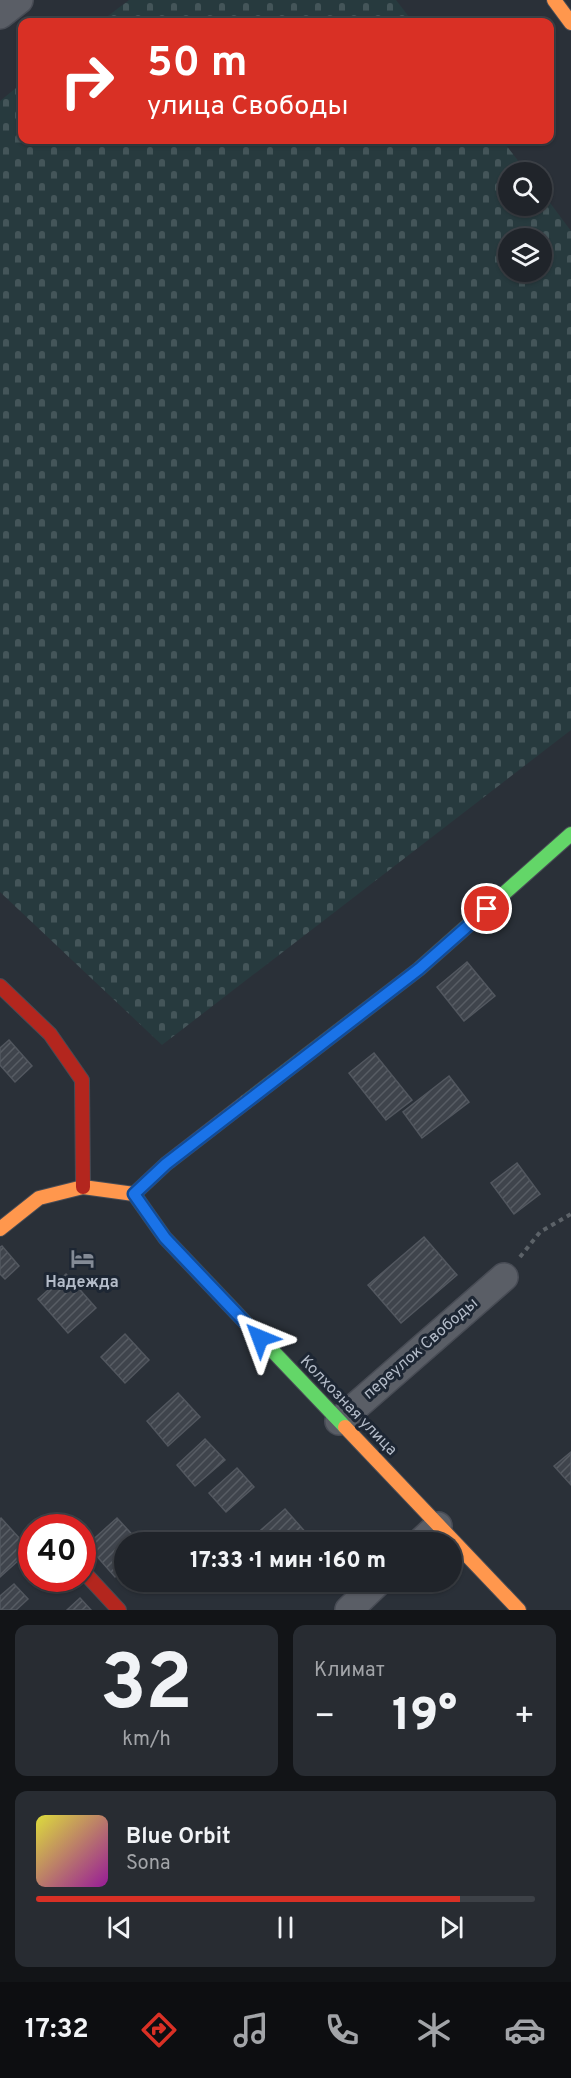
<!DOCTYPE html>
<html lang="ru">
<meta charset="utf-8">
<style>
body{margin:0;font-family:Overpass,sans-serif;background:#282c32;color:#f1f3f6;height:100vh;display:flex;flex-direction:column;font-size:22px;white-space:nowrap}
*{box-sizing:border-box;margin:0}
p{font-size:20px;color:#a2a4a8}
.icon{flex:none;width:33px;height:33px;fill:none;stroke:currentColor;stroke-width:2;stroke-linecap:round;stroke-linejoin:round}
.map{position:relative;height:1610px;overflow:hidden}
.drawer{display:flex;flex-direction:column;gap:15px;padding:15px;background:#121417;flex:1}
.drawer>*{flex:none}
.top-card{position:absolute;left:18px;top:18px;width:536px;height:126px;border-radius:12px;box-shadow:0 2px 4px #0004,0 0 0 2px #3d4147;background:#d93025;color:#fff;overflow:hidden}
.tools{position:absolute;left:498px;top:162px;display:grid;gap:12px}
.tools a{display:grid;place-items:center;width:54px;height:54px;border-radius:50%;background:#20242a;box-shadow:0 2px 4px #0004,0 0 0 2px #3d4147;font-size:30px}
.speed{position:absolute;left:18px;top:1514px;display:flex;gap:12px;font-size:30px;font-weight:700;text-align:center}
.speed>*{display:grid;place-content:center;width:78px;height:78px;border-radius:50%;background:#20242a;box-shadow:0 2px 4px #0004,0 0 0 2px #3d4147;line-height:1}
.speed .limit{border:9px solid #d22;background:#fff;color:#111}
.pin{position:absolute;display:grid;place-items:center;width:51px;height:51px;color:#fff;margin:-26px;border:3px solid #fff;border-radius:50%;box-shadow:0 2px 6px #0007}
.me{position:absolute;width:66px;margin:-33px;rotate:316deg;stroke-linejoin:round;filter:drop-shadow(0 0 4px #0008)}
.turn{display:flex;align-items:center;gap:21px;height:126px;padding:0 30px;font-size:27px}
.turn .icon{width:78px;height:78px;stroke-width:2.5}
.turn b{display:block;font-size:42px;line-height:51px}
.big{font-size:45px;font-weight:800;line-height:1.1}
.drawer .card{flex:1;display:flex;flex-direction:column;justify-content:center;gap:9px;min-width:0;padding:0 21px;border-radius:12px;background:#282c32}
.drawer .dial{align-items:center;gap:0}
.dial b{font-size:78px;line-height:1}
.song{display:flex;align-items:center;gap:18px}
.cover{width:72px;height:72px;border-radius:9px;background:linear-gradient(135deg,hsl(60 70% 55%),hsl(300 70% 35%))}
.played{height:6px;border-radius:3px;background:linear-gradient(90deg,#d93025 85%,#3d4147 85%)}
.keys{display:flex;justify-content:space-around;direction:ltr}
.heat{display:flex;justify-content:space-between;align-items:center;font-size:33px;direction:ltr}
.drawer .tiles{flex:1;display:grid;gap:15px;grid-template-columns:1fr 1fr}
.card:last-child{grid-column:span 2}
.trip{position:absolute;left:114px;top:1532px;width:348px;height:60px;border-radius:30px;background:#20242a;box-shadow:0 2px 4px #0004,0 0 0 2px #3d4147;font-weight:800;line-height:60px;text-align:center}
.tabs{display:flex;height:96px;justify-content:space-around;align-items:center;background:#0d0e11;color:#a2a4a8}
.tabs .icon{width:42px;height:42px}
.tabs .current{color:#d93025}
.tabs b{font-size:27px;color:#f1f3f6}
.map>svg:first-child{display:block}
.cemetery{fill:url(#cemetery-stones);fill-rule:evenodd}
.building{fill:url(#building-hatch);stroke:#52575f;stroke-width:1.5}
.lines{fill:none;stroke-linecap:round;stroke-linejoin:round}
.street-casing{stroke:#484c55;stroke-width:30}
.fast-casing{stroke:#484c55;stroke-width:16}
.slow-casing{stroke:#484c55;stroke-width:16}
.jam-casing{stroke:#484c55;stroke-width:16}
.path{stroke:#5c6268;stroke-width:4;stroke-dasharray:4.5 4.5;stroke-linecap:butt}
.street{stroke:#5a5e66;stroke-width:27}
.fast{stroke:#63d668;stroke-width:14}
.slow{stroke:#ff974d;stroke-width:14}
.jam{stroke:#b3261e;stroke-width:14}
.route-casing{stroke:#114b97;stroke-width:15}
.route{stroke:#1a73e8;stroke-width:10}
.labels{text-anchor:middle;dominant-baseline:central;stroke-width:6;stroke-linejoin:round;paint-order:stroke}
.poi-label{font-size:16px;font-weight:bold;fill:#b4bcc9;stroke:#1d2633}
.street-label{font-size:16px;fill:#b4bcc9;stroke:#1d2633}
</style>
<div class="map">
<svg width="571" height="1610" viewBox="0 0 571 1610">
<defs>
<pattern id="cemetery-stones" width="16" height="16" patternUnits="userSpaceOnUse" patternTransform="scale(1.5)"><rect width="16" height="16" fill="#273a3e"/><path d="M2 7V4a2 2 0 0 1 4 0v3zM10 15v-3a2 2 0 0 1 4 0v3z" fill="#445559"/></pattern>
<pattern id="building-hatch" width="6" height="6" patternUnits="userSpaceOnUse" patternTransform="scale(1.5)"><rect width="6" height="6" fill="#3f444c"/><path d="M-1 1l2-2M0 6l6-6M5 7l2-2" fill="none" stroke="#585d64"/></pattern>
</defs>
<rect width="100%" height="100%" fill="#2a3038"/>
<g class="cemetery">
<path d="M129,0H396L413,22H100Z"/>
<path d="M22,83V140H502L527,172H508V206H542V192L571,231V730L162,1045L0,892V101ZM508,238H542V272H508Z"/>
</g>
<g class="building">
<path d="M467,962L495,996L464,1021L437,987Z"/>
<path d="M9,1040L32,1066L15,1082L0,1065V1048Z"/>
<path d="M374,1053L412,1100L386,1120L349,1073Z"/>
<path d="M449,1076L469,1102L422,1138L403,1112Z"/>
<path d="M517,1163L540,1194L514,1214L491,1183Z"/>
<path d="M424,1237L457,1275L401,1323L368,1285Z"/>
<path d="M2,1246L19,1266L5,1279L0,1274V1247Z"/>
<path d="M66,1274L96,1308L68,1333L38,1299Z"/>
<path d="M125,1334L149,1360L125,1383L101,1357Z"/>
<path d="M178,1393L200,1417L168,1446L147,1421Z"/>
<path d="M205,1439L225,1460L195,1486L177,1465Z"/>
<path d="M571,1452V1485L554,1466Z"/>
<path d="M237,1468L254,1487L226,1512L209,1493Z"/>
<path d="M285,1509L308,1535L300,1542H259L254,1536Z"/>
<path d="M1,1518L30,1550L0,1577V1519Z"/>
<path d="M117,1518L139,1542H124V1568L115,1577L87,1545Z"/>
<path d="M14,1584L28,1599L16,1610H0V1596Z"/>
<path d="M80,1598L91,1610H67Z"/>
</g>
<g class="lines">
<defs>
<g id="street">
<path d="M0,15L19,0"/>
<path d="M339,1421L504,1277"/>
<path d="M421,1542L438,1526"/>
<path d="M349,1610L379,1581"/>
</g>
<g id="fast">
<path d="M246,1102L419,969L571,834"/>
<path d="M134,1194L165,1238L345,1427"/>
</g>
<g id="slow">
<path d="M554,0L571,23"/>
<path d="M0,1229L39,1198L83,1187L134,1194L166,1164L246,1102"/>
<path d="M345,1427L519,1610"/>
</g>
<g id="jam">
<path d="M0,986L50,1034L82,1080L83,1187"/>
<path d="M82,1570L119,1610"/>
</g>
</defs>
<use href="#street" class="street-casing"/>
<use href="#fast" class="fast-casing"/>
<use href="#slow" class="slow-casing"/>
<use href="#jam" class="jam-casing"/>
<path class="path" d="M520,1257L540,1232L571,1214"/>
<use href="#street" class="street"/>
<use href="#fast" class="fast"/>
<use href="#slow" class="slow"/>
<use href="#jam" class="jam"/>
</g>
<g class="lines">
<defs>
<path id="route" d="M260,1338L165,1238L134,1194L166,1164L419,969L487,909"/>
</defs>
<use href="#route" class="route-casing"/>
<use href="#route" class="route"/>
</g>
<defs>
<symbol id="hotel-bare" viewBox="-9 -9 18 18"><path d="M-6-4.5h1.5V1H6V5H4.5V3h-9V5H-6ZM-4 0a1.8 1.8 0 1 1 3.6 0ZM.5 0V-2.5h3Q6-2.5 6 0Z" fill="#848b96" stroke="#1d2633" stroke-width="2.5" paint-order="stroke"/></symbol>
</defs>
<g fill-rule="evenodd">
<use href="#hotel-bare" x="66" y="1242" width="33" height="33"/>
</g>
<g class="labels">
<g class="poi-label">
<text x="82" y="1283">Надежда</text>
</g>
<g class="street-label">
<text transform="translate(421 1349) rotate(-41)">переулок Свободы</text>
<text transform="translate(348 1406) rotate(46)">Колхозная улица</text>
</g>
</g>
</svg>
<div class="tools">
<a><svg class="icon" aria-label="search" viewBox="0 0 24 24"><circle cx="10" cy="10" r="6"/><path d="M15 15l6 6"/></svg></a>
<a><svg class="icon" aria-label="layers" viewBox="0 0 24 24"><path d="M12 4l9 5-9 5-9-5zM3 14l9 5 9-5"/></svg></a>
</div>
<div class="speed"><div class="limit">40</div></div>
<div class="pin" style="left:487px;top:909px;background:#d93025"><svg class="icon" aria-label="arrive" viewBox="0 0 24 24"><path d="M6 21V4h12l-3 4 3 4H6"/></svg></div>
<svg class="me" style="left:260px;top:1338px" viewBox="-20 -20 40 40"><path d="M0-17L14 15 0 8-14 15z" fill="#1a73e8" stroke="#fff" stroke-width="4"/></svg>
<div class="trip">17:33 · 1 мин · 160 m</div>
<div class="top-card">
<div class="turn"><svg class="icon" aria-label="right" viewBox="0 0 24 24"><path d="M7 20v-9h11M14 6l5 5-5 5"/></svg><div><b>50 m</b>улица Свободы</div></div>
</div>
</div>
<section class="drawer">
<div class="tiles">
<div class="card dial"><b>32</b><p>km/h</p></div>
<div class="card"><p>Климат</p>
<div class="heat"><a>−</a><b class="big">19°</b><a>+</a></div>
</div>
<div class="card">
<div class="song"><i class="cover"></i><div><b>Blue Orbit</b><p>Sona</p></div></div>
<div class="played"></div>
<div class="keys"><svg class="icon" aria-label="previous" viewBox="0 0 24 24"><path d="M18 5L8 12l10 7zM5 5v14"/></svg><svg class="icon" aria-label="pause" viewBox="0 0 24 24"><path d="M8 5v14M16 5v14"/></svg><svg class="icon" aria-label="next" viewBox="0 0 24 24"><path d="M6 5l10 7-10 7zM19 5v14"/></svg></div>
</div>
</div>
</section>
<nav class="tabs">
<b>17:32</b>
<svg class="icon current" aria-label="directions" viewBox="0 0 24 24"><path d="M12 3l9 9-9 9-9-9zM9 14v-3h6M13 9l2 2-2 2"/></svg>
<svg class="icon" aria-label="music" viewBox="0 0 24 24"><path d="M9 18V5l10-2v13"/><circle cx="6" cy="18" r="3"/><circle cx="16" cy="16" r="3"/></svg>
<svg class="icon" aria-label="phone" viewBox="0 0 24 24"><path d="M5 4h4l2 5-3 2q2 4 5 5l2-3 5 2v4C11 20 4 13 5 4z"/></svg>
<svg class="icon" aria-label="climate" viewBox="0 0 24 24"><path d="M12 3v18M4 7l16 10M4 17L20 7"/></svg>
<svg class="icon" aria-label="car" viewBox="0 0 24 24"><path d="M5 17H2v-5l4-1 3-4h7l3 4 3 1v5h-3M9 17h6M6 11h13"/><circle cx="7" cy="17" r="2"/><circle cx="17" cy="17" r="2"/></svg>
</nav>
